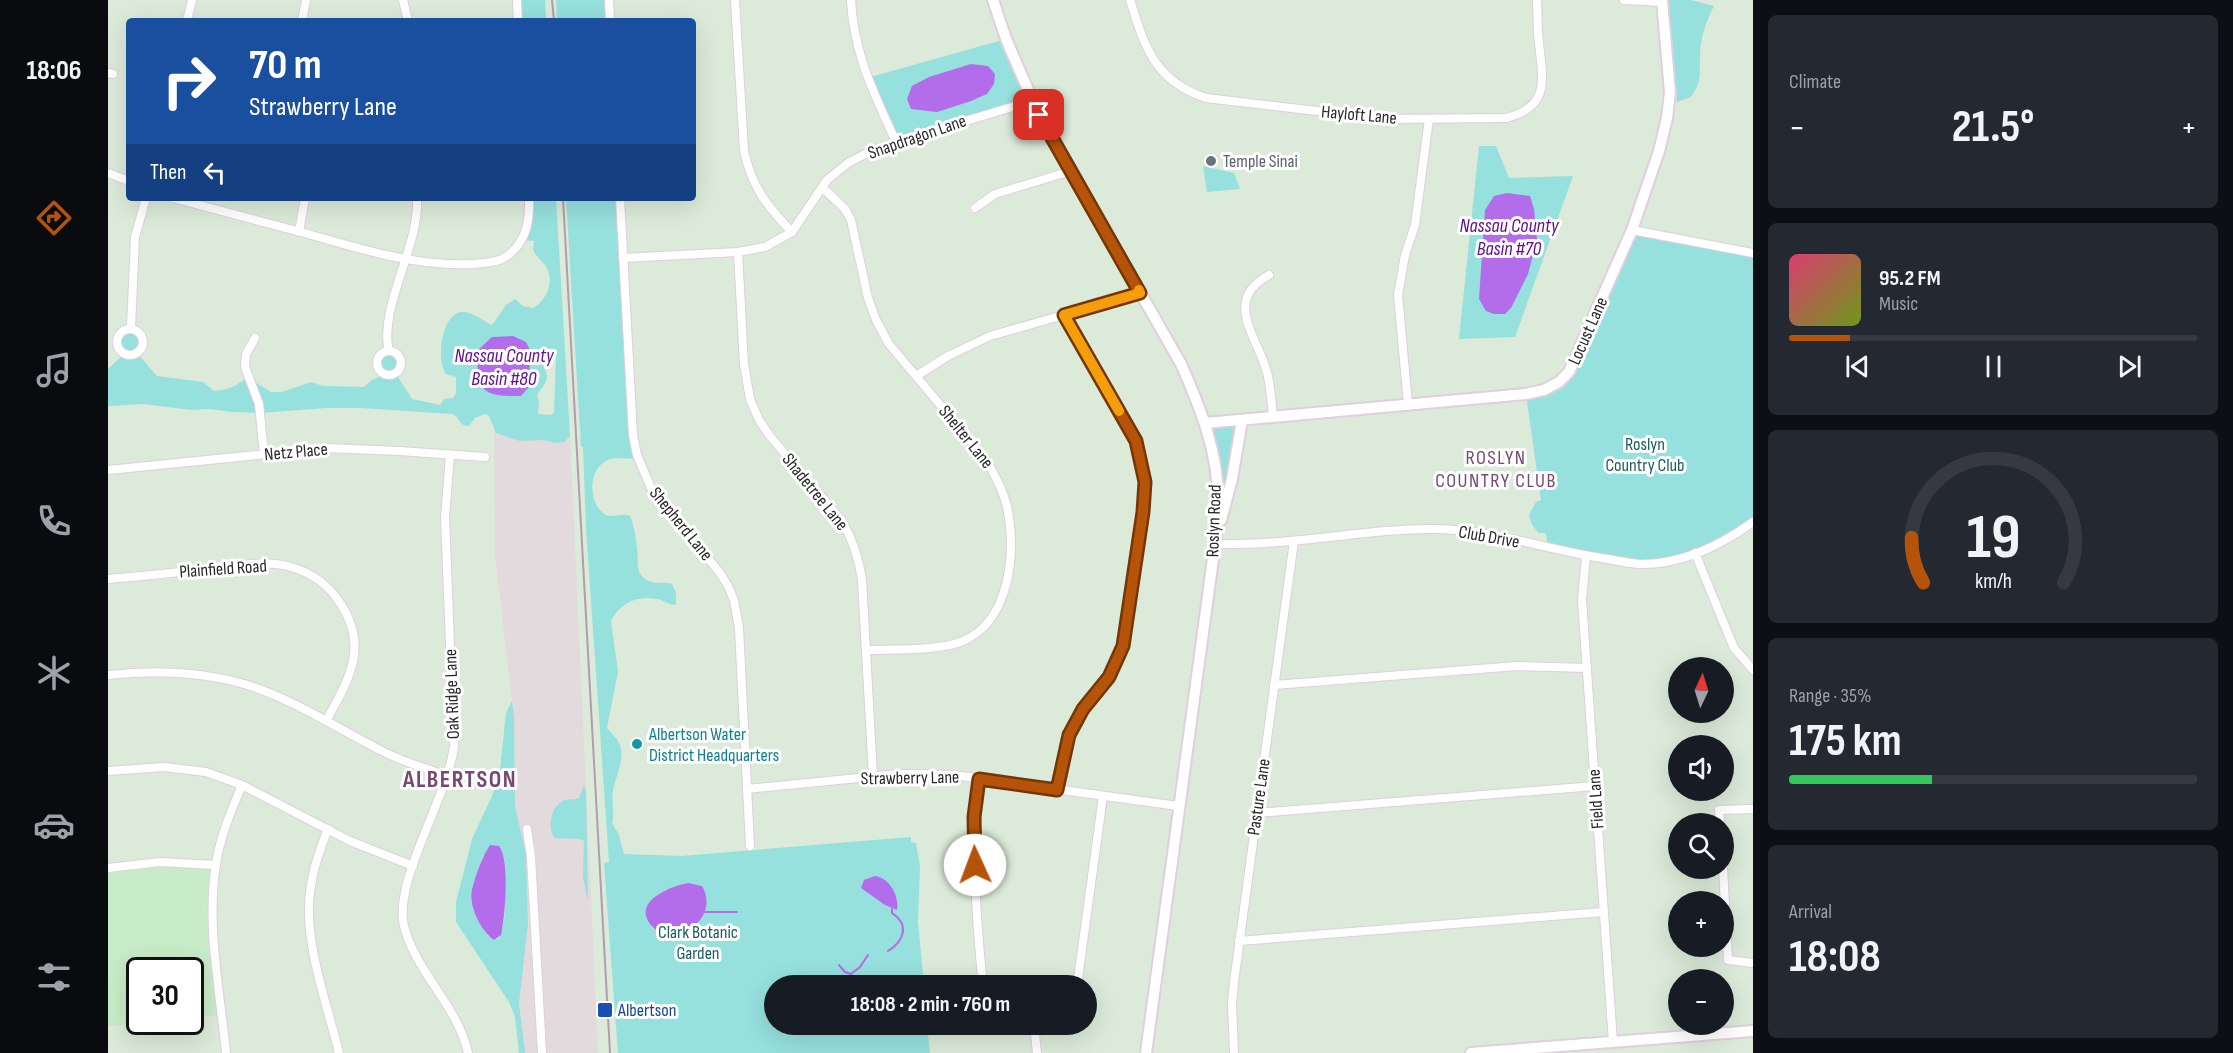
<!DOCTYPE html>
<meta charset="utf-8">
<style>
body{margin:0;font-family:"Sofia Sans Condensed",sans-serif;background:#242831;color:#f1f3f6;height:100vh;display:flex;flex-direction:column;font-size:22px;white-space:nowrap}
*{box-sizing:border-box;margin:0}
p{font-size:20px;color:#9ea1a6}
.icon{flex:none;width:33px;height:33px;fill:none;stroke:currentColor;stroke-width:2;stroke-linecap:round;stroke-linejoin:round}
.map{position:relative;flex:1;overflow:hidden}
.panel{display:flex;flex-direction:column;gap:15px;padding:15px;background:#0d0f14;width:480px}
.panel>*{flex:none}
.hud{position:absolute;left:18px;top:18px;width:570px;height:183px;border-radius:6px;box-shadow:0 6px 24px #0002;background:#1a4fa0;color:#fff;overflow:hidden}
.needle{width:39px;rotate:4deg}
.fabs{position:absolute;left:1560px;top:657px;display:grid;gap:12px}
.fabs a{display:grid;place-items:center;width:66px;height:66px;border-radius:50%;background:#171b24;box-shadow:0 6px 24px #0002;font-size:30px}
.speed{position:absolute;left:18px;top:957px;display:flex;gap:12px;font-size:30px;font-weight:700;text-align:center}
.speed>*{display:grid;place-content:center;width:78px;height:78px;border-radius:50%;background:#171b24;box-shadow:0 6px 24px #0002;line-height:1}
.speed .limit{border:3px solid #111;border-radius:9px;background:#fff;color:#111}
.pin{position:absolute;display:grid;place-items:center;width:51px;height:51px;color:#fff;margin:-26px;border-radius:12px;box-shadow:0 3px 9px #0006}
.me{position:absolute;width:66px;margin:-33px;rotate:358deg;stroke-linejoin:round;filter:drop-shadow(0 0 4px #0008)}
.turn{display:flex;align-items:center;gap:21px;height:126px;padding:0 24px;font-size:27px}
.turn .icon{width:78px;height:78px;stroke-width:2.5}
.turn b{display:block;font-size:42px;line-height:51px}
.then{display:flex;align-items:center;height:57px;padding:0 24px;background:#0003;gap:12px;font-size:22px}
.big{font-size:45px;font-weight:700;line-height:1.1}
.panel .card{flex:1;display:flex;flex-direction:column;justify-content:center;gap:9px;min-width:0;padding:0 21px;border-radius:9px;background:#242831}
.panel .dial{align-items:center;gap:0}
.dial svg{height:156px;overflow:visible;fill:none;stroke:#363941;stroke-width:7;stroke-linecap:round;text-anchor:middle}
.dial text{fill:#f1f3f6;stroke:none}
.song{display:flex;align-items:center;gap:18px}
.cover{width:72px;height:72px;border-radius:9px;background:linear-gradient(135deg,hsl(340 70% 55%),hsl(80 70% 35%))}
.played{height:6px;border-radius:3px;background:linear-gradient(90deg,#b45309 15%,#363941 15%)}
.keys{display:flex;justify-content:space-around;direction:ltr}
.heat{display:flex;justify-content:space-between;align-items:center;font-size:33px;direction:ltr}
.charge{height:9px;border-radius:4px;background:linear-gradient(90deg,#34c759 35%,#363941 0)}
.trip{position:absolute;left:656px;top:975px;width:333px;height:60px;border-radius:30px;background:#171b24;box-shadow:0 6px 24px #0002;font-weight:700;line-height:60px;text-align:center}
main{display:flex;flex:1;min-height:0}
.tab-bar{display:flex;flex-direction:column;width:108px;justify-content:space-around;align-items:center;background:#090b0e;color:#9ea1a6}
.tab-bar .icon{width:42px;height:42px}
.tab-bar .current{color:#b45309}
.tab-bar b{font-size:27px;color:#f1f3f6}
.map>svg:first-child{display:block}
.industrial{fill:#e2dadd}
.education{fill:#c9ecc8}
.green{fill:#96e0dd;fill-rule:evenodd}
.water{fill:#b36deb}
.lines{fill:none;stroke-linecap:round;stroke-linejoin:round}
.stream{stroke:#b36deb;stroke-width:2}
.street-casing{stroke:#e1cedf;stroke-width:10}
.secondary-casing{stroke:#e1cedf;stroke-width:14}
.street{stroke:#fff;stroke-width:8}
.secondary{stroke:#fff;stroke-width:10}
.rail{stroke:#b29caf;stroke-width:2}
.route-casing{stroke:#753606;stroke-width:15}
.route{stroke:#b45309;stroke-width:10}
.slow{stroke:#f59e0b;stroke-width:10}
.worship-dot{fill:#6b7280;stroke:#fff;stroke-width:2}
.culture-dot{fill:#0f9aa8;stroke:#fff;stroke-width:2}
.transit-dot{fill:#1a4fb4;stroke:#fff;stroke-width:2}
.labels{text-anchor:middle;dominant-baseline:central;stroke-width:6;stroke-linejoin:round;paint-order:stroke}
.street-label{font-size:18px;fill:#282828;stroke:#fff}
.worship-label{font-size:18px;fill:#5b616d;stroke:#fff;text-anchor:start}
.park-label{font-size:18px;fill:#1a5c62;stroke:#fff}
.culture-label{font-size:18px;fill:#0d838f;stroke:#fff;text-anchor:start}
.transit-label{font-size:18px;fill:#164399;stroke:#fff;text-anchor:start}
.water-label{font-size:20px;font-style:italic;fill:#631094;stroke:#fff}
.neighbourhood-label{font-size:20px;letter-spacing:1.5px;fill:#774972;stroke:#fff}
.district-label{font-size:24px;font-weight:bold;letter-spacing:1.5px;fill:#774972;stroke:#fff}
</style>
<main>
<nav class="tab-bar">
<b>18:06</b>
<svg class="icon current" aria-label="directions" viewBox="0 0 24 24"><path d="M12 3l9 9-9 9-9-9zM9 14v-3h6M13 9l2 2-2 2"/></svg>
<svg class="icon" aria-label="music" viewBox="0 0 24 24"><path d="M9 18V5l10-2v13"/><circle cx="6" cy="18" r="3"/><circle cx="16" cy="16" r="3"/></svg>
<svg class="icon" aria-label="phone" viewBox="0 0 24 24"><path d="M5 4h4l2 5-3 2q2 4 5 5l2-3 5 2v4C11 20 4 13 5 4z"/></svg>
<svg class="icon" aria-label="climate" viewBox="0 0 24 24"><path d="M12 3v18M4 7l16 10M4 17L20 7"/></svg>
<svg class="icon" aria-label="car" viewBox="0 0 24 24"><path d="M5 17H2v-5l4-1 3-4h7l3 4 3 1v5h-3M9 17h6M6 11h13"/><circle cx="7" cy="17" r="2"/><circle cx="17" cy="17" r="2"/></svg>
<svg class="icon" aria-label="filters" viewBox="0 0 24 24"><path d="M4 7h16M4 17h16"/><circle cx="9" cy="7" r="2"/><circle cx="15" cy="17" r="2"/></svg>
</nav>
<div class="map">
<svg width="1645" height="1053" viewBox="0 0 1645 1053">
<rect width="100%" height="100%" fill="#dbead9"/>
<path class="industrial" d="M386,431L462,436L490,1053H414L410,1016L420,924L418,854L407,806L406,717L387,556Z"/>
<path class="education" d="M27,864L108,865L104,906L114,1015L83,1018L82,970H32V1022H41L0,1026V868Z"/>
<g class="green">
<path d="M409,0H437L438,21H410Z"/>
<path d="M448,0H501L502,21H449Z"/>
<path d="M1559,0H1583L1606,6C1598,21 1592,39 1592,56C1591,75 1595,79 1583,97L1569,102C1566,81 1565,60 1564,39C1563,25 1559,14 1559,0Z"/>
<path d="M898,39L924,100L788,142L759,78Z"/>
<path d="M1371,146H1388L1401,178L1465,176L1407,337L1351,339Z"/>
<path d="M1095,166L1126,173L1132,189L1099,192Z"/>
<path d="M421,198H448L462,436L456,442L448,443L436,440L412,441L388,433L381,416L377,414L367,418L361,426C353,426 352,421 348,416L344,414L253,408H218L152,413L124,412L101,409L83,410L36,404L0,406V369L16,354C8,348 6,341 12,332L23,328C36,333 38,344 29,353L49,376L95,382L106,391C119,390 130,386 139,377L163,392H174L203,382L215,386L256,387L264,380L276,375C267,366 267,354 281,351L292,356L294,364L288,374L304,399L332,405L336,399L345,398L348,393V377L338,374C328,362 333,313 354,312C364,311 375,321 384,325L398,305L407,299L415,306L425,308C439,300 448,280 437,265C433,260 428,256 425,250L426,241L415,240ZM442,348L448,355L446,413L442,415L430,414L431,402L429,395C432,389 439,384 439,377C438,365 428,365 439,349Z"/>
<path d="M458,198H512L528,459C520,459 507,457 500,460C480,468 480,501 495,513C503,520 513,512 522,516C526,524 528,538 529,548C531,561 526,575 541,581C549,585 557,581 564,584L568,593V605C561,605 556,600 549,599C529,595 512,603 503,621L510,672L499,728C503,733 508,737 511,743C518,758 508,775 505,790C503,802 507,811 504,823L511,835L516,854L573,856L803,837V842L808,843L812,867L810,922L816,985L666,986V1024L819,1025L822,1053H510L496,863L501,862L478,528L475,447H473Z"/>
<path d="M1524,230L1645,254V522L1587,553L1531,564L1440,548L1438,533H1431L1424,525L1421,515L1428,502L1433,500L1418,394L1451,382Z"/>
<path d="M1134,420L1124,479L1110,501L1097,423Z"/>
<path d="M404,701L406,717L407,806L418,854L420,924L411,1004L417,1053H411L407,1016L401,1002L348,922V902L364,839L384,796L392,770L398,713ZM375,855L397,873C396,889 400,927 390,939H386C372,930 359,904 364,888C368,877 372,866 375,855Z"/>
<path d="M476,785L478,792L480,902L475,877L476,841L472,839L446,838C440,827 442,806 457,800C462,799 466,800 471,798Z"/>
</g>
<g class="water">
<path d="M863,64L880,66L887,74L886,84L879,94L863,101L829,112L803,109L799,99L804,86L821,77Z"/>
<path d="M1399,193L1422,196L1426,209L1429,239L1420,274L1403,308L1397,314H1386L1378,311L1371,299L1377,210L1386,196Z"/>
<path d="M405,336L418,342L422,350L421,387L413,396C372,397 368,390 370,350L384,337Z"/>
<path d="M382,845L391,846C402,860 397,917 393,935L386,940C372,930 360,905 364,889C368,874 374,857 382,845Z"/>
<path d="M767,876C782,878 791,896 789,910L777,905L753,888L756,880Z"/>
<path d="M580,883L594,886C610,914 581,937 554,939C549,935 550,931 546,928C521,904 559,887 580,883Z"/>
</g>
<g class="lines">
<g class="stream">
<path d="M596,912H629"/>
<path d="M780,951C796,941 802,925 784,913V909"/>
<path d="M731,965L737,972L743,974L752,967L760,955"/>
</g>
<defs>
<g id="street">
<path d="M295,0L300,21"/>
<path d="M409,0L410,21"/>
<path d="M501,0L502,21"/>
<path d="M627,0L636,151C644,187 658,205 684,232"/>
<path d="M743,0C746,55 766,93 788,142"/>
<path d="M1022,0C1037,48 1047,81 1098,98L1277,119L1398,118C1442,107 1435,80 1431,43C1429,29 1430,14 1429,0"/>
<path d="M1516,0L1555,2"/>
<path d="M79,21L84,0"/>
<path d="M194,21L198,0"/>
<path d="M0,73L5,74"/>
<path d="M0,173L21,181"/>
<path d="M714,187L737,209L743,220L760,298L768,320L781,344L876,457C886,473 895,489 899,507C909,552 902,621 855,641C831,651 785,649 758,650"/>
<path d="M65,198C107,209 148,220 189,231C247,247 304,267 365,264C375,263 387,263 396,258C418,244 422,222 421,198"/>
<path d="M512,198L525,435L529,455L543,488L612,573L620,586L626,600L631,628L642,846"/>
<path d="M867,208L887,194L963,171"/>
<path d="M1524,230L1645,253"/>
<path d="M191,232L197,198"/>
<path d="M630,252L636,364L642,399L651,420L662,436L734,521C745,540 751,559 754,580L765,776"/>
<path d="M515,258L630,252L657,247L684,232L719,180L740,163L761,152L788,142L924,101"/>
<path d="M1161,275C1115,300 1148,335 1158,369C1163,384 1163,401 1165,416"/>
<path d="M23,328L27,237L38,198"/>
<circle cx="22" cy="342" r="13"/>
<path d="M147,338L138,354L137,367L151,404L156,454"/>
<circle cx="281" cy="363" r="12"/>
<path d="M281,351C270,309 312,245 309,198"/>
<path d="M808,376L840,356L882,336L1032,293"/>
<path d="M1300,404L1290,295L1297,255L1307,225L1321,119"/>
<path d="M342,455L337,517L346,746C340,797 285,881 296,926C308,973 350,1006 360,1053"/>
<path d="M0,470L219,448L292,451L377,457"/>
<path d="M1107,544C1123,544 1140,544 1157,543C1214,540 1272,528 1329,529C1387,530 1443,551 1500,559C1510,561 1521,563 1531,564C1572,565 1613,545 1645,522"/>
<path d="M1587,553L1626,648L1645,670"/>
<path d="M1478,556L1474,600L1505,1042"/>
<path d="M0,579C35,576 70,572 104,569C130,566 161,559 186,568C206,574 221,586 232,603C262,647 240,681 218,721"/>
<path d="M0,675C46,670 91,671 136,684C186,699 230,729 276,752C296,762 318,769 340,776"/>
<path d="M1166,685L1409,666L1479,668"/>
<path d="M0,771L56,767L98,772L134,785L242,841L305,866"/>
<path d="M871,779C863,847 868,918 875,986"/>
<path d="M639,789L791,774H817L853,776L1070,806"/>
<path d="M949,790L961,735L975,709L1001,677L1015,646L1035,512L1037,482L1027,441L956,315"/>
<path d="M1149,813L1487,786"/>
<path d="M1612,824L1611,810L1645,809"/>
<path d="M220,829C210,854 202,878 201,905C199,950 220,1008 231,1053"/>
<path d="M419,829L423,857L434,1053"/>
<path d="M0,868L52,862L108,865"/>
<path d="M1615,868L1620,960L1645,963"/>
<path d="M1131,941L1495,912"/>
<path d="M969,986L995,796"/>
<path d="M926,1024L929,1053"/>
<path d="M118,1053C112,991 98,926 108,864C112,837 123,811 134,785"/>
<path d="M1126,1053L1124,1004L1126,982L1186,541"/>
</g>
<g id="secondary">
<path d="M885,0L898,39L931,115L1073,364C1092,407 1111,454 1110,502C1110,516 1108,530 1107,544L1038,1053"/>
<path d="M1097,423L1418,394L1436,390L1451,382L1461,372L1524,230L1551,151L1559,118L1562,92L1554,0"/>
<path d="M1113,520L1124,479L1134,420"/>
<path d="M1363,1053L1645,1031"/>
</g>
</defs>
<use href="#street" class="street-casing"/>
<use href="#secondary" class="secondary-casing"/>
<use href="#street" class="street"/>
<use href="#secondary" class="secondary"/>
<g class="rail">
<path d="M444,0L446,21"/>
<path d="M455,198L502,1053"/>
</g>
</g>
<g class="lines">
<defs>
<path id="route" d="M867,865L866,817L871,779L949,790L961,735L975,709L1001,677L1015,646L1035,512L1037,482L1028,441L956,315L1032,293L931,115"/>
</defs>
<use href="#route" class="route-casing"/>
<use href="#route" class="route"/>
<path class="slow" d="M1011,411L956,315L1032,293L1031,290"/>
</g>
<circle class="worship-dot" cx="1103" cy="161" r="6"/>
<circle class="culture-dot" cx="529" cy="744" r="6"/>
<rect class="transit-dot" x="489" y="1002" width="16" height="16" rx="3"/>
<g class="labels">
<g class="street-label">
<text transform="translate(1251 115) rotate(5)">Hayloft Lane</text>
<text transform="translate(809 137) rotate(-19)">Snapdragon Lane</text>
<text transform="translate(1480 331) rotate(-66)">Locust Lane</text>
<text transform="translate(858 437) rotate(51)">Shelter Lane</text>
<text transform="translate(188 452) rotate(-5)">Netz Place</text>
<text transform="translate(707 492) rotate(51)">Shadetree Lane</text>
<text transform="translate(1106 521) rotate(-88)">Roslyn Road</text>
<text transform="translate(573 524) rotate(51)">Shepherd Lane</text>
<text transform="translate(1381 537) rotate(10)">Club Drive</text>
<text transform="translate(115 569) rotate(-4)">Plainfield Road</text>
<text transform="translate(344 694) rotate(-92)">Oak Ridge Lane</text>
<text transform="translate(802 778) rotate(-1)">Strawberry Lane</text>
<text transform="translate(1151 797) rotate(-82)">Pasture Lane</text>
<text transform="translate(1488 799) rotate(-94)">Field Lane</text>
</g>
<g class="worship-label">
<text x="1115" y="161">Temple Sinai</text>
</g>
<g class="park-label">
<text x="1537" y="444">Roslyn<tspan x="1537" dy="21">Country Club</tspan></text>
<text x="590" y="932">Clark Botanic<tspan x="590" dy="21">Garden</tspan></text>
</g>
<g class="culture-label">
<text x="541" y="734">Albertson Water<tspan x="541" dy="21">District Headquarters</tspan></text>
</g>
<g class="transit-label">
<text x="510" y="1010">Albertson</text>
</g>
<g class="water-label">
<text x="1401" y="226">Nassau County<tspan x="1401" dy="23">Basin #70</tspan></text>
<text x="396" y="356">Nassau County<tspan x="396" dy="23">Basin #80</tspan></text>
</g>
<g class="neighbourhood-label">
<text x="1388" y="458">ROSLYN<tspan x="1388" dy="23">COUNTRY CLUB</tspan></text>
</g>
<g class="district-label">
<text x="352" y="779">ALBERTSON</text>
</g>
</g>
</svg>
<div class="fabs">
<a><svg class="needle" viewBox="-14 -14 28 28"><path d="M0-13l5 13h-10z" fill="#e53935"/><path d="M0 13l5-13h-10z" fill="#9ea1a6"/></svg></a>
<a><svg class="icon" aria-label="sound" viewBox="0 0 24 24"><path d="M4 9h4l5-4v14l-5-4H4zM17 9q2 3 0 6"/></svg></a>
<a><svg class="icon" aria-label="search" viewBox="0 0 24 24"><circle cx="10" cy="10" r="6"/><path d="M15 15l6 6"/></svg></a>
<a>+</a>
<a>−</a>
</div>
<div class="speed"><div class="limit">30</div></div>
<div class="pin" style="left:931px;top:115px;background:#d93025"><svg class="icon" aria-label="arrive" viewBox="0 0 24 24"><path d="M6 21V4h12l-3 4 3 4H6"/></svg></div>
<svg class="me" style="left:867px;top:865px" viewBox="-20 -20 40 40"><circle r="19" fill="#fff"/><path d="M0-13L10 11 0 6-10 11z" fill="#b45309"/></svg>
<div class="trip">18:08 · 2 min · 760 m</div>
<div class="hud">
<div class="turn"><svg class="icon" aria-label="right" viewBox="0 0 24 24"><path d="M7 20v-9h11M14 6l5 5-5 5"/></svg><div><b>70 m</b>Strawberry Lane</div></div>
<div class="then">Then<svg class="icon" aria-label="left" viewBox="0 0 24 24"><path d="M17 20v-9H6M10 6l-5 5 5 5"/></svg></div>
</div>
</div>
<section class="panel">
<div class="card"><p>Climate</p>
<div class="heat"><a>−</a><b class="big">21.5°</b><a>+</a></div>
</div>
<div class="card">
<div class="song"><i class="cover"></i><div><b>95.2 FM</b><p>Music</p></div></div>
<div class="played"></div>
<div class="keys"><svg class="icon" aria-label="previous" viewBox="0 0 24 24"><path d="M18 5L8 12l10 7zM5 5v14"/></svg><svg class="icon" aria-label="pause" viewBox="0 0 24 24"><path d="M8 5v14M16 5v14"/></svg><svg class="icon" aria-label="next" viewBox="0 0 24 24"><path d="M6 5l10 7-10 7zM19 5v14"/></svg></div>
</div>
<div class="card dial"><svg viewBox="0 0 100 80">
<path d="M14 69A42 42 0 1 1 86 69"/>
<path d="M14 69A42 42 0 0 1 8 46" stroke="#b45309"/>
<text x="50" y="56" font-size="32" font-weight="700">19</text>
<text x="50" y="72" font-size="11">km/h</text>
</svg></div>
<div class="card"><p>Range · 35%</p><b class="big">175 km</b><div class="charge"></div></div>
<div class="card"><p>Arrival</p><b class="big">18:08</b></div>
</section>
</main>
